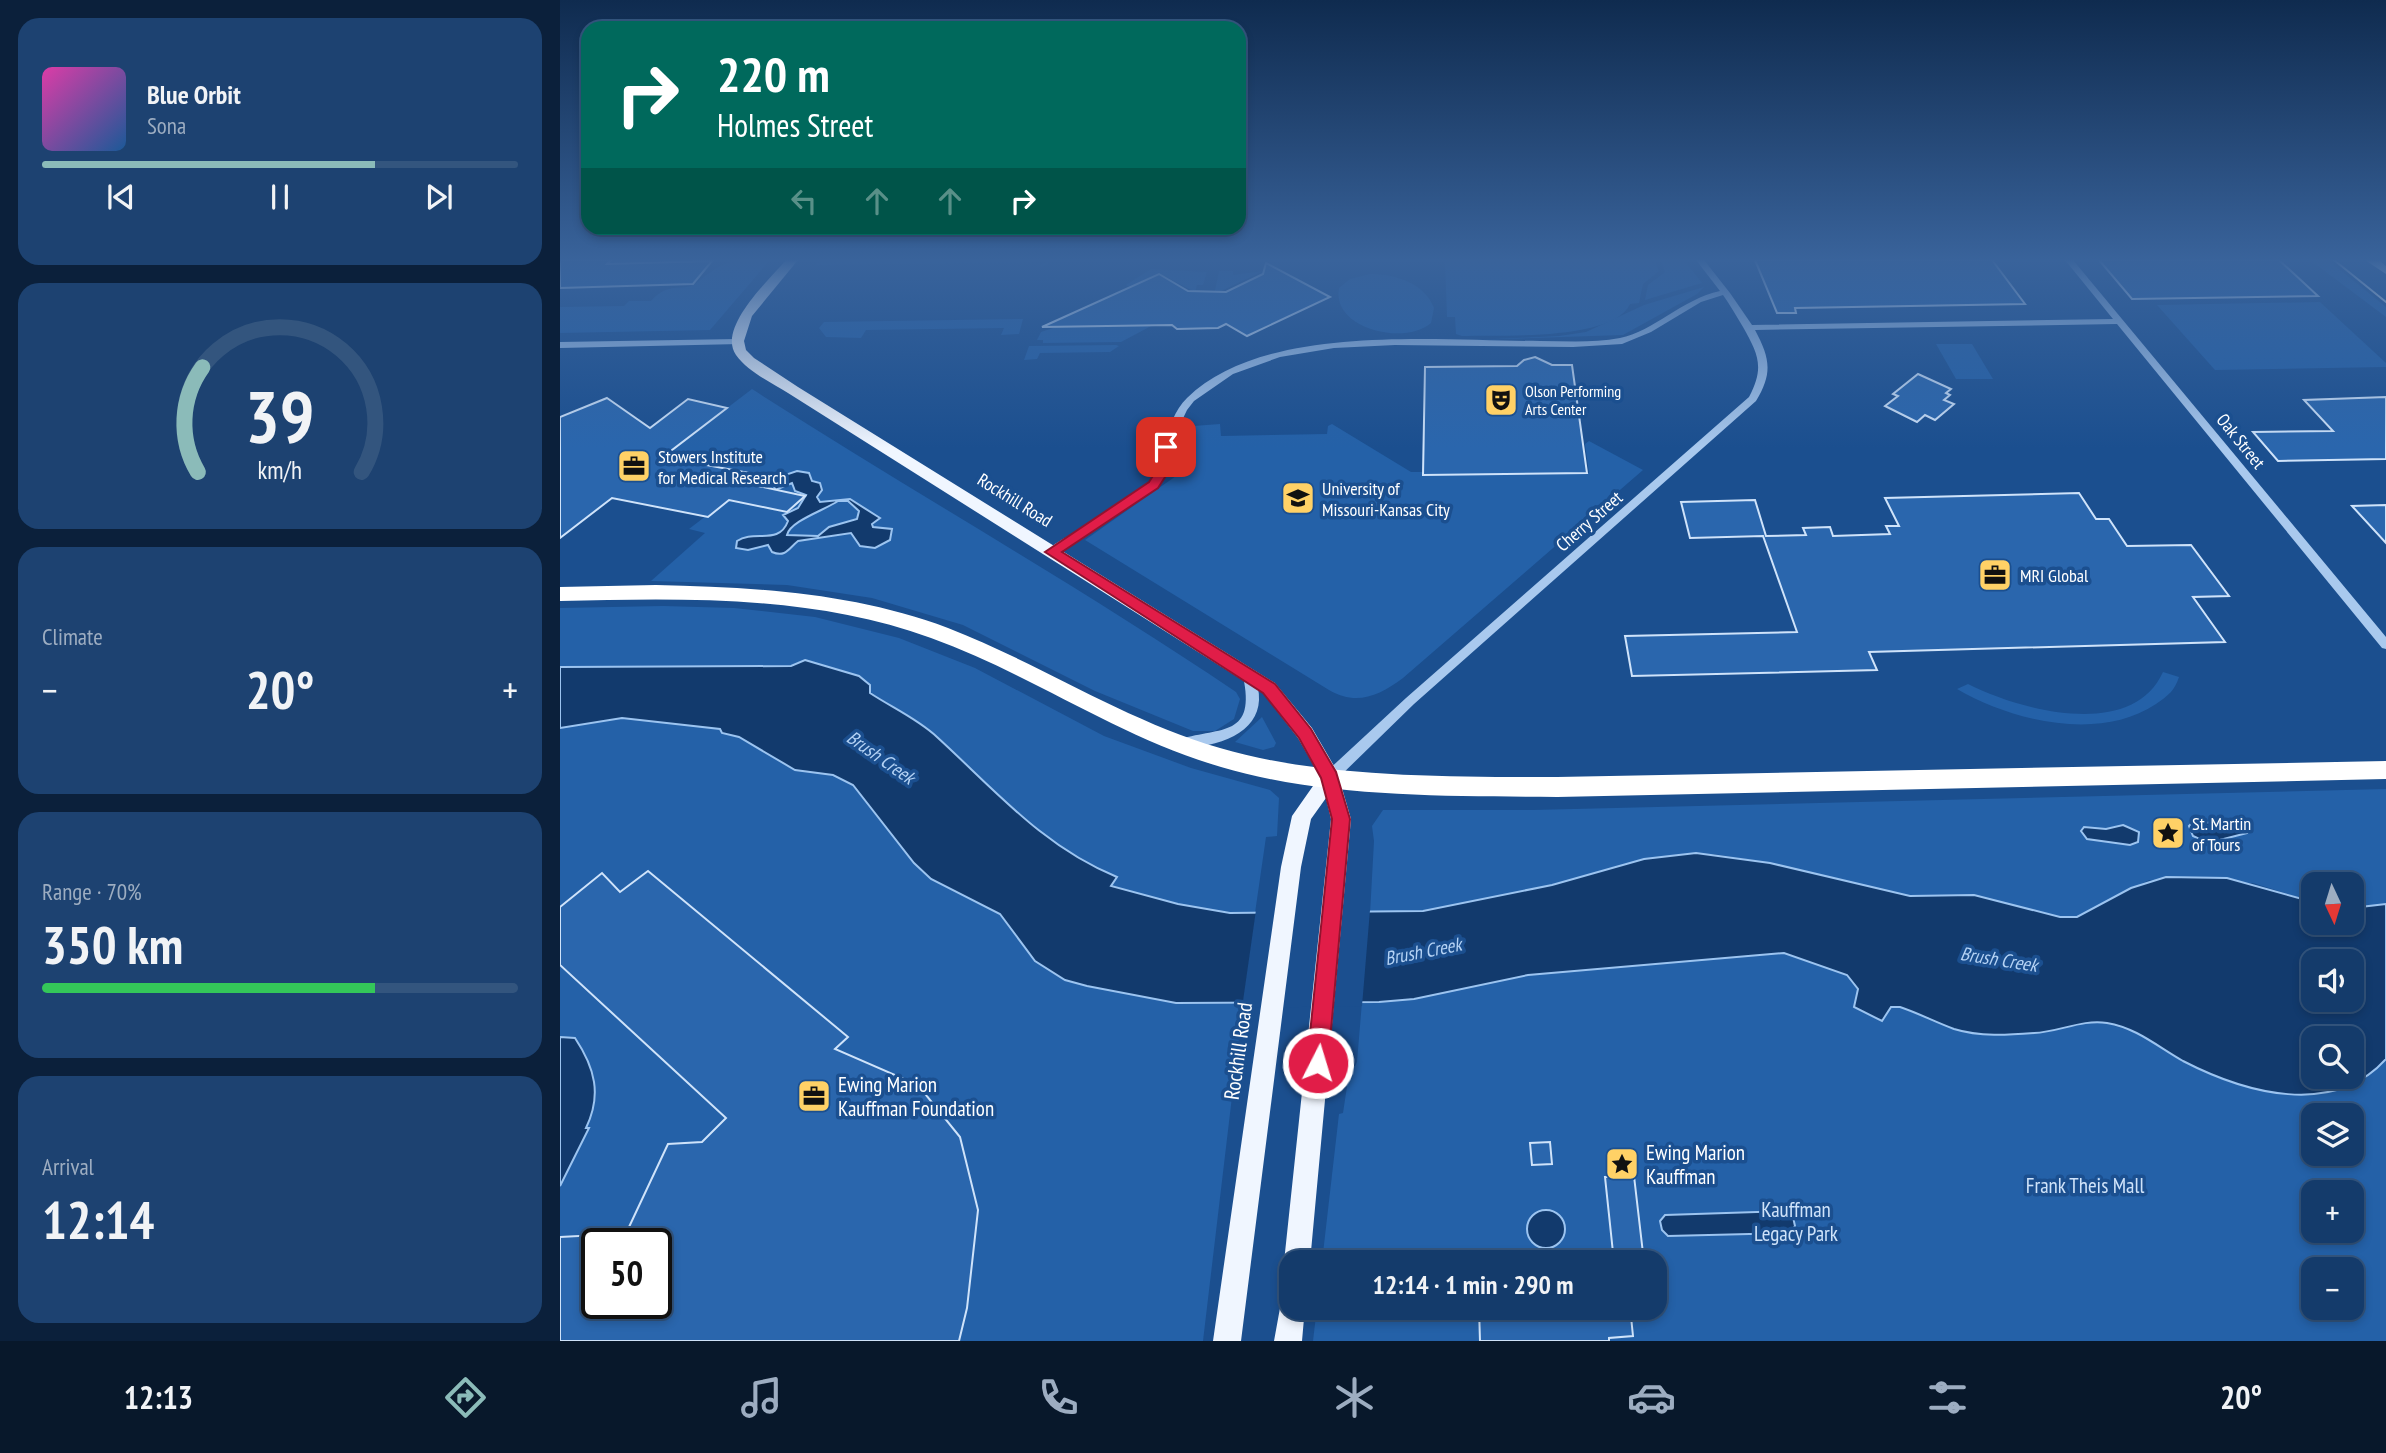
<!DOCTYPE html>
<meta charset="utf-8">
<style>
body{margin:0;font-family:"PT Sans Narrow",sans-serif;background:#1d4271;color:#f1f3f6;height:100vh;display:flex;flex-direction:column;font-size:26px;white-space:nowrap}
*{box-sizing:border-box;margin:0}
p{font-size:23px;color:#9dadc1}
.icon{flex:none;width:38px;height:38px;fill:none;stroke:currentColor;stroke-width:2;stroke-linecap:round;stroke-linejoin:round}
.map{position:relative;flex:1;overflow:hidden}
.details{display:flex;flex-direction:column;gap:18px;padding:18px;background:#0b203b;width:560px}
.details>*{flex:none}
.banner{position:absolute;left:21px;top:21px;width:665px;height:214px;border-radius:21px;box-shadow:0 4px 10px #0003,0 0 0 2px #33557e;background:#00695c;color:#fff;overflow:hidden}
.needle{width:46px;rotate:176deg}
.buttons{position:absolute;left:1741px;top:872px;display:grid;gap:14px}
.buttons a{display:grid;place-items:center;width:63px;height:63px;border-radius:14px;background:#143b6b;box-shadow:0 4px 10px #0003,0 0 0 2px #33557e;font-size:35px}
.speed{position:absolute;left:21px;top:1228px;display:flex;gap:14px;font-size:35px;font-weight:700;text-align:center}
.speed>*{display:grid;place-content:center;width:91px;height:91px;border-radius:50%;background:#143b6b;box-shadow:0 4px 10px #0003,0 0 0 2px #33557e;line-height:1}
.speed .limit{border:4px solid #111;border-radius:10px;background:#fff;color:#111}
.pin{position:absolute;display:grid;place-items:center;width:60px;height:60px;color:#fff;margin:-30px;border-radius:14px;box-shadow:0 4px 10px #0006}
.me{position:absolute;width:77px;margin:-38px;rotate:5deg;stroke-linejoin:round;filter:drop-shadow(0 0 5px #0008)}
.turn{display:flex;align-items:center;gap:24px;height:147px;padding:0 21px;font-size:32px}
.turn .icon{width:91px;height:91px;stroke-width:2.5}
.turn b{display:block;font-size:49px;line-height:60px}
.lanes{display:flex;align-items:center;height:66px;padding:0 21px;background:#0003;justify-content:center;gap:35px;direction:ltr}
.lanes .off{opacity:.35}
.big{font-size:52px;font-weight:700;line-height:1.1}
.details .widget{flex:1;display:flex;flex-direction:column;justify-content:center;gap:10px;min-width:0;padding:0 24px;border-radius:21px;background:#1d4271}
.details .dial{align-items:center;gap:0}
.dial svg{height:182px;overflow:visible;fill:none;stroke:#33557e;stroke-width:7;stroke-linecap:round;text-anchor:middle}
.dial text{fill:#f1f3f6;stroke:none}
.song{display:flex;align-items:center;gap:21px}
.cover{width:84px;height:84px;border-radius:10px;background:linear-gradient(135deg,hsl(320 70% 55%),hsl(210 70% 35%))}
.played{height:7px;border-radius:4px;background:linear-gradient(90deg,#8bbbb9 70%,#33557e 70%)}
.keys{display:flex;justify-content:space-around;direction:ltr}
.heat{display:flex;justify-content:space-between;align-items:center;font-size:38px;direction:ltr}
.charge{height:10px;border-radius:5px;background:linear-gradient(90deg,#34c759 70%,#33557e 0)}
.trip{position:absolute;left:719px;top:1250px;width:388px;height:70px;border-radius:21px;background:#143b6b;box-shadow:0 4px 10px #0003,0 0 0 2px #33557e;font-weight:700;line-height:70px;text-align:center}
.tab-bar{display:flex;height:112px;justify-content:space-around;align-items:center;background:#08182b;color:#9dadc1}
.tab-bar .icon{width:49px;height:49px}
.tab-bar .selected{color:#8bbbb9}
.tab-bar b{font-size:32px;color:#f1f3f6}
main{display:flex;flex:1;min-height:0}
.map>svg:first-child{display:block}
.green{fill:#2461a8;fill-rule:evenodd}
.water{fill:#123a6d;stroke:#9cc4f0;stroke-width:2;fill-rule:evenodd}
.pier{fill:#1b4f8f}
.building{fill:#2a66ad;stroke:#cfe3fa;stroke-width:2}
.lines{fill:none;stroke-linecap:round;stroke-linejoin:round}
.minor{fill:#a9c9ee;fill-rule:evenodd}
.major{fill:#f0f6ff;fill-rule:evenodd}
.highway{fill:#fff;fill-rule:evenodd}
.tram{stroke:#fff;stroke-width:2}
.route{fill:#e11d48;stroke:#92132f;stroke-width:2}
.labels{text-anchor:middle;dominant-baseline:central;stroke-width:7;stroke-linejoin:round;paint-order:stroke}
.far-poi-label{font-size:16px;fill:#fff;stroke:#1b4f8f;text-anchor:start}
.street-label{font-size:18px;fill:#fff;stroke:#1b4f8f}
.poi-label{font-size:18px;fill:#fff;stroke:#1b4f8f;text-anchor:start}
.water-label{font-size:19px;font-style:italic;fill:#b5d3f5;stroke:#1b4f8f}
.near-street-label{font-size:21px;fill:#fff;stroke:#1b4f8f}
.near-poi-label{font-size:21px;fill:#fff;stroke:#1b4f8f;text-anchor:start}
.near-park-label{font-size:21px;fill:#cfe3fa;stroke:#1b4f8f}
</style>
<main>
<section class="details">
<div class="widget">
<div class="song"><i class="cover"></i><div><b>Blue Orbit</b><p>Sona</p></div></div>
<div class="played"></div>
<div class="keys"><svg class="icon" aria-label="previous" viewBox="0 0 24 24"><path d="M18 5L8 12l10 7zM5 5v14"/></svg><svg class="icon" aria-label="pause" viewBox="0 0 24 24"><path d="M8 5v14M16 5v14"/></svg><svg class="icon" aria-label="next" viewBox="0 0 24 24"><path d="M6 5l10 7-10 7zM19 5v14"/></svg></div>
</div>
<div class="widget dial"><svg viewBox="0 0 100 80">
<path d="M14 69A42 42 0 1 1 86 69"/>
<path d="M14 69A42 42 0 0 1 16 23" stroke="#8bbbb9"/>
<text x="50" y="56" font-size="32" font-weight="700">39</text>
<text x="50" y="72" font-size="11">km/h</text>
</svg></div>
<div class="widget"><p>Climate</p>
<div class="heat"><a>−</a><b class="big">20°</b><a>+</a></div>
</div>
<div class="widget"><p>Range · 70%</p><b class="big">350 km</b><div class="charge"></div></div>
<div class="widget"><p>Arrival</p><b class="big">12:14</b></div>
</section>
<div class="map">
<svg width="1826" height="1341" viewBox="0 0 1826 1341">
<rect width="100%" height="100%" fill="#1b4f8f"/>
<g class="green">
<path d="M177,260H210L150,330L0,333V307L64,306L69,301H91C109,281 121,292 135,284C149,273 157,265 177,260Z"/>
<path d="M260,260H494L482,267L480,266L487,262L256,265Z"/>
<path d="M885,260H1095L1099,271L1083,284L1079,303L1070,304C1054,341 940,335 902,336L896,334L895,317H887Z"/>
<path d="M1101,260H1124L1142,283L1085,300L1088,285L1105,272Z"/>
<path d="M1750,260H1768L1826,307V317Z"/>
<path d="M591,269L647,272L643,285H637L635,292L599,273L569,287L566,285Z"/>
<path d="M659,271H673V275L703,271L659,292L655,291Z"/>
<path d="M810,274C836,274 864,283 874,308L871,323C845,346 771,329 779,288L790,279Z"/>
<path d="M1144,287L1137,294L1063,335L914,340L999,336L1026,332L1084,305Z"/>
<path d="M1760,302L1826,363V367L1655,370L1597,305Z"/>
<path d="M463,319L459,334L441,335L444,328L306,330L301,338L266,337L259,328L264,322Z"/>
<path d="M593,325L561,342L483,343V340H477L481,332L496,327Z"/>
<path d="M1376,344H1412L1433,379H1396Z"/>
<path d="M469,346L556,345L559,346L550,352L480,353L477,359L464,360Z"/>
<path d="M192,389C352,492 518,585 676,692L680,699L674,719L655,731H633L535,691L403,625L312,598L227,585L91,581L145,533L129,529L186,485L103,457Z"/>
<path d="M660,424L661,436L767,434L768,426L772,424L851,472H862V475L1029,473L1025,444L1029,441L1083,470L843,678C819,696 796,706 769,690L525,540L616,476L622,462L615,442L620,427Z"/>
<path d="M103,606L174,608L255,617L339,638L415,668L544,736L631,768L710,790L719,798L717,836L706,837L695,913C646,913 598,901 551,886L556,876C510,858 468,827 432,792C413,774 396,752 375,735C335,702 285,682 238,662L231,666L0,667V608Z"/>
<path d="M1603,672L1619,677C1615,690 1608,696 1596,704C1539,742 1452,721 1397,689L1408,684C1459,710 1572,741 1603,672Z"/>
<path d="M702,717L716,743L714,747L703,750L675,742Z"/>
<path d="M62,718L160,729L293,785L354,863L440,914L465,949L505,980L616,1003L683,1004L643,1341H0V728ZM37,1244H96V1304H37Z"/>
<path d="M1826,789V904L1792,908V884H1754L1753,902L1693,883L1589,880L1517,917H1500L1414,895L1350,896L1210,863L1154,854L1084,859L992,885L924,900L863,911L810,914L814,841L812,826L823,810H973Z"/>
<path d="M1224,953L1287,975L1298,989V996L1322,1021L1331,1007H1340L1396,1029L1493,1031L1527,1022L1545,1023L1578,1033L1623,1060L1675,1083L1711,1092L1806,1078L1826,1059V1341H753L757,1307H1096V1262H762L779,1114L783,1113L788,1080L797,1062L802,1002L854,999L968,975ZM1754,1115H1792V1153H1754ZM1754,1192H1792V1230H1754ZM1754,1269H1792V1307H1754Z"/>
</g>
<g class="water">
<path d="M237,471L249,473L252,481L260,483L262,490L257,497L260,502L290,499L320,518L312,524L313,527L332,529L330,540L315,548L300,546L291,533L238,541C229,548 226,558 212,552L208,545L188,550L176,548L177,541C194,529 219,546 228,521L223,515L238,508L246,495L235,491L232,483L215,490L214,485L222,476ZM278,501H288L299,511L297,519L269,527L258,536L227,535C230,521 265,510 278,501Z"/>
<path d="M245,660L299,676L310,685V693C331,707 358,719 377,737C434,789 483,847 557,877L551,886L618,904L670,913L863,911L992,885L1084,859L1136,853L1210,863L1350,896L1414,895L1500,917H1517L1571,888L1606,877L1667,878L1753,902L1754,922H1792V908L1826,904V1059C1773,1118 1685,1093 1623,1061C1598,1047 1577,1028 1547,1023C1522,1019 1499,1032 1474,1033C1448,1035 1420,1037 1394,1029C1375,1022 1358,1013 1340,1007H1331L1322,1021L1294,1007L1298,989L1287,975L1224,953L968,975L854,999L819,1002L616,1003L527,986L505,980L475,961L440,914L371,879L354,863L293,785L273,775L235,770L179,737L162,733L160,729L62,718L0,728V667L231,666ZM1754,961H1792V999H1754ZM1754,1038H1792V1076H1754Z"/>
<path d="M1632,823C1643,822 1678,822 1685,827L1687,833L1648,843L1633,836L1629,826Z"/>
<path d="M1563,825L1579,832L1578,842L1570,845L1527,839L1521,831L1524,827L1546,829Z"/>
<path d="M0,1037L15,1038C35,1068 42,1095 26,1128H29L0,1186Z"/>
<circle cx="986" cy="1229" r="19"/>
<path d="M1226,1211L1233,1217L1235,1226L1230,1233L1108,1236L1102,1230L1100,1221L1105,1215Z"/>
</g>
<path class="pier" d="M696,910H810L802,1006L682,1008Z"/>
<g class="building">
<path d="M0,260H51L47,264L152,261L133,284L0,288Z"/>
<path d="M1195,260H1432L1465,304L1235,308L1236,313H1217Z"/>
<path d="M1539,260H1719L1758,296L1572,299Z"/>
<path d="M706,263L770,297L687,336L666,324L658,328L617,329L612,325L482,327L599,274L628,291L666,292L703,274Z"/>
<path d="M975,357L992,365H1012L1027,473L863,475L865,367L957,366L964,360Z"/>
<path d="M1358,374L1391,389L1386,393L1390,395L1384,400L1394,404L1375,420L1365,415L1357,422L1325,406L1338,396L1333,394Z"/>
<path d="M1826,397V459L1718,461L1693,432L1773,431L1744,400Z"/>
<path d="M47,398L90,428L128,399L167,408L103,457L195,474L184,483L245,496L227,512L169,500L148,517L52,498L0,538V417Z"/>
<path d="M1519,493L1536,519H1549L1567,546L1631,545L1669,596L1633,597L1665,642L1309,652L1317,670L1072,676L1065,636L1237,632L1203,536L1130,538L1121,502L1195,500L1206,536L1246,535L1243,528L1270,527L1273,536L1330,534L1326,526H1339L1325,498Z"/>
<path d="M1826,505V543L1792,506Z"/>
<path d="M88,871L288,1037L275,1049L358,1085L400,1137L418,1210L407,1308L399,1341H0V1237L37,1235V1304H96V1244H61L108,1144L142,1142L166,1118L0,965V907L42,873L60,892Z"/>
<path d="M990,1142L992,1164L972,1165L970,1143Z"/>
<path d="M1074,1176L1084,1262H1054L1045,1177Z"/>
<path d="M1070,1307L1073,1336L1049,1338V1341H920L919,1308Z"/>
</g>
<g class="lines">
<g class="minor">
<path d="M1136,260H1144L1170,293L1192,325L1553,319L1505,260H1513L1826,637V649L1822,648L1557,324L1195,330C1210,358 1213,373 1196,401L854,704L775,781L770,783L765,781L763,777L765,773L846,698L1189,397C1205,367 1198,354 1183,327C1177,317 1170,305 1163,295L1141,302L1091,332L1062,344L1013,347L835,345L774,348L720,357L673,374L634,401L627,410L617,431L609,464L597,487L496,555L492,556L486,552C493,544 503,539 512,534C530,522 548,510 565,498C572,494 581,489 588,484C606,467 602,422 627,398C704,322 879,341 980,341C1006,341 1034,343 1060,338C1093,332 1122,299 1160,291Z"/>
<path d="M177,339L180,340V344L0,348V342Z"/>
<path d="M689,671L693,673C711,713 687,737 648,745C639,747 629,749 620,747L619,743L620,739C662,727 696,737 683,676L685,673Z"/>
</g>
<g class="major">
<path d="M226,260H238L192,316L184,341L186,350L194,358L238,387L715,683L752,728L777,771L791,819L750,1262H732V1273L728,1271L724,1262L771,819L766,798L751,819L741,867L681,1341H653L721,867L732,816L760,776L738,738L703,693L228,393C211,382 188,372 176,355C157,328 209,280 226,260Z"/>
<path d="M1805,260H1819L1826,266V274Z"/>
<path d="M732,1294V1307H745L742,1341H714L722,1297Z"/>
</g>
<path class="highway" d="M96,585C195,587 295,593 388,628C481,664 564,720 660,748C761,778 891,777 997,777L1826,761V779L997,797C889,796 765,798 661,767C558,737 471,674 371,638C253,595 124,598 0,601V587Z"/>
<path class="tram" d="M1774,260L1826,302"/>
</g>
<linearGradient id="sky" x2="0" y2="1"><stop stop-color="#0f2b4f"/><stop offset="0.58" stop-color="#39639b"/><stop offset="1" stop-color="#39639b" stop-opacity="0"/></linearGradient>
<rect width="1826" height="448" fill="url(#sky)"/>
<path class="route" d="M601,444L612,447L609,471L598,488L502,552L715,684L751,729L776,772L790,819L768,1063L765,1070L758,1073L750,1070L747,1063L772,819L761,778L739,738L703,693L485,552L589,482L596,471Z"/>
<defs>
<symbol id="theatre-square" viewBox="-11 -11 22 22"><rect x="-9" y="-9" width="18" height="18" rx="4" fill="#ffd166" stroke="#1b4f8f"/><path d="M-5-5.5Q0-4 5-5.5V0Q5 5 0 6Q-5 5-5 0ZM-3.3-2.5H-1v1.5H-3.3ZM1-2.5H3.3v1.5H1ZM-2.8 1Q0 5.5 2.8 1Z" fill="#111"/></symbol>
<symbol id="office-square" viewBox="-11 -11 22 22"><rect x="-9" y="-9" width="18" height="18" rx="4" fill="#ffd166" stroke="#1b4f8f"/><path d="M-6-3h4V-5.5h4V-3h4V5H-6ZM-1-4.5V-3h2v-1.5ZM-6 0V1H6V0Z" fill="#111"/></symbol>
<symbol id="university-square" viewBox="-11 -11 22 22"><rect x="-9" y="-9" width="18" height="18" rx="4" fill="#ffd166" stroke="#1b4f8f"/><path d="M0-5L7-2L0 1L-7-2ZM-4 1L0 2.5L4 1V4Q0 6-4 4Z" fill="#111"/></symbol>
<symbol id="sight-square" viewBox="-11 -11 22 22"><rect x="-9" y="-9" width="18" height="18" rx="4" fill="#ffd166" stroke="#1b4f8f"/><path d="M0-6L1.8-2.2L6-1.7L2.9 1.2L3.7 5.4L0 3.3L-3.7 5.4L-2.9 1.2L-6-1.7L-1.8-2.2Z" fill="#111"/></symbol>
</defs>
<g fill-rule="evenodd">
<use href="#theatre-square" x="922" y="381" width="38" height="38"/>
<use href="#office-square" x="55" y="447" width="38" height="38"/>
<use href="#university-square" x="719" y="479" width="38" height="38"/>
<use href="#office-square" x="1416" y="556" width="38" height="38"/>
<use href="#sight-square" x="1589" y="814" width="38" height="38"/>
<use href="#office-square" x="235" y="1077" width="38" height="38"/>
<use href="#sight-square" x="1043" y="1145" width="38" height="38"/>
</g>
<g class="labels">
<g class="far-poi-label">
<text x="965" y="391">Olson Performing<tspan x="965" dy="18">Arts Center</tspan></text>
</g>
<g class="street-label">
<text transform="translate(1681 441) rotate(51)">Oak Street</text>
<text transform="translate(455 500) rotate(32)">Rockhill Road</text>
<text transform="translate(1029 521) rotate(-41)">Cherry Street</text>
</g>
<g class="poi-label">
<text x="98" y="456">Stowers Institute<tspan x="98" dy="21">for Medical Research</tspan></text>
<text x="762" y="488">University of<tspan x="762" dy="21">Missouri-Kansas City</tspan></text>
<text x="1460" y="575">MRI Global</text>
<text x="1632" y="823">St. Martin<tspan x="1632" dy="21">of Tours</tspan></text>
</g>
<g class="water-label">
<text transform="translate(321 757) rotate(35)">Brush Creek</text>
<text transform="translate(863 951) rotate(-11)">Brush Creek</text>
<text transform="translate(1439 959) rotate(9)">Brush Creek</text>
</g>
<g class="near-street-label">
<text transform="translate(678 1051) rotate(-82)">Rockhill Road</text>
</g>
<g class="near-poi-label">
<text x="278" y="1084">Ewing Marion<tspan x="278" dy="24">Kauffman Foundation</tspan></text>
<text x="1086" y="1152">Ewing Marion<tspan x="1086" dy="24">Kauffman</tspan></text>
</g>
<g class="near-park-label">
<text x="1525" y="1185">Frank Theis Mall</text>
<text x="1236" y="1209">Kauffman<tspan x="1236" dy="24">Legacy Park</tspan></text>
</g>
</g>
</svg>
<div class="buttons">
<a><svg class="needle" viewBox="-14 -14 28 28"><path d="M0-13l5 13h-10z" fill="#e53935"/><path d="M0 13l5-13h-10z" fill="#9dadc1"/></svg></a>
<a><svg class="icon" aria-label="sound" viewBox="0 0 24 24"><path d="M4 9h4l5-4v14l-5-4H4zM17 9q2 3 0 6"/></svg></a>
<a><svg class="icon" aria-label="search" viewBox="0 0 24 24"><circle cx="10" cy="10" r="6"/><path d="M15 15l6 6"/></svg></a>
<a><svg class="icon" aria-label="layers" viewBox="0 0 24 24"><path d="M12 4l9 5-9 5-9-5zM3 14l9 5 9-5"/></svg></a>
<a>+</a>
<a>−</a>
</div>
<div class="speed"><div class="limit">50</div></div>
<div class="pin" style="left:606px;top:447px;background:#d93025"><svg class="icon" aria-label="arrive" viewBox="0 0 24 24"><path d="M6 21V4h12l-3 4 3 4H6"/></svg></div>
<svg class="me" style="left:758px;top:1063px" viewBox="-20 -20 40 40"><circle r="17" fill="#e11d48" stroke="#fff" stroke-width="3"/><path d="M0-11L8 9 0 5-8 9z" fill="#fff"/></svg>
<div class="trip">12:14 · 1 min · 290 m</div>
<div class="banner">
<div class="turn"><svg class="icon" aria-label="right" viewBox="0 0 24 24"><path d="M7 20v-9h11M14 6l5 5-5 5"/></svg><div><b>220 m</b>Holmes Street</div></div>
<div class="lanes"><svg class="icon off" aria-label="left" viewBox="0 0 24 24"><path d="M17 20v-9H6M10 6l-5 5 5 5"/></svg><svg class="icon off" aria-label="ahead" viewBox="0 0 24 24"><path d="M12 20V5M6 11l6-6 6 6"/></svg><svg class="icon off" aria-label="ahead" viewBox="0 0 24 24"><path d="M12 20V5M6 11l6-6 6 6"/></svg><svg class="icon" aria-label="right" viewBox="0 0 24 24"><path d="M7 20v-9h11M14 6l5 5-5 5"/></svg></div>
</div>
</div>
</main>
<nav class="tab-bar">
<b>12:13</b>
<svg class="icon selected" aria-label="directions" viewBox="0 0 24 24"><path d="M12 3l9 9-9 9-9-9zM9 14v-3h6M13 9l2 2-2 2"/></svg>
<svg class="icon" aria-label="music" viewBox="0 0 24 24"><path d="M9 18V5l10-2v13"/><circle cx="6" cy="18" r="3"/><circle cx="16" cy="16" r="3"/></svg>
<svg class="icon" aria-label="phone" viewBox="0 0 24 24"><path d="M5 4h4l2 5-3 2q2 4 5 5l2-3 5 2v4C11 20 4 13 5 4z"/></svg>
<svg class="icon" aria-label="climate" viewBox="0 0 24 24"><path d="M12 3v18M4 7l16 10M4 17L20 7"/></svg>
<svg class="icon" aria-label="car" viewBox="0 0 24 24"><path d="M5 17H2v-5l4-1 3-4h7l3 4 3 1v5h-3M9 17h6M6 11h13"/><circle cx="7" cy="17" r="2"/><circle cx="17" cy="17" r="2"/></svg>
<svg class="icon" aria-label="filters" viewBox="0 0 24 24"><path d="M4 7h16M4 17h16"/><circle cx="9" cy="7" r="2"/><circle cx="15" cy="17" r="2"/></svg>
<b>20°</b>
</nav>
